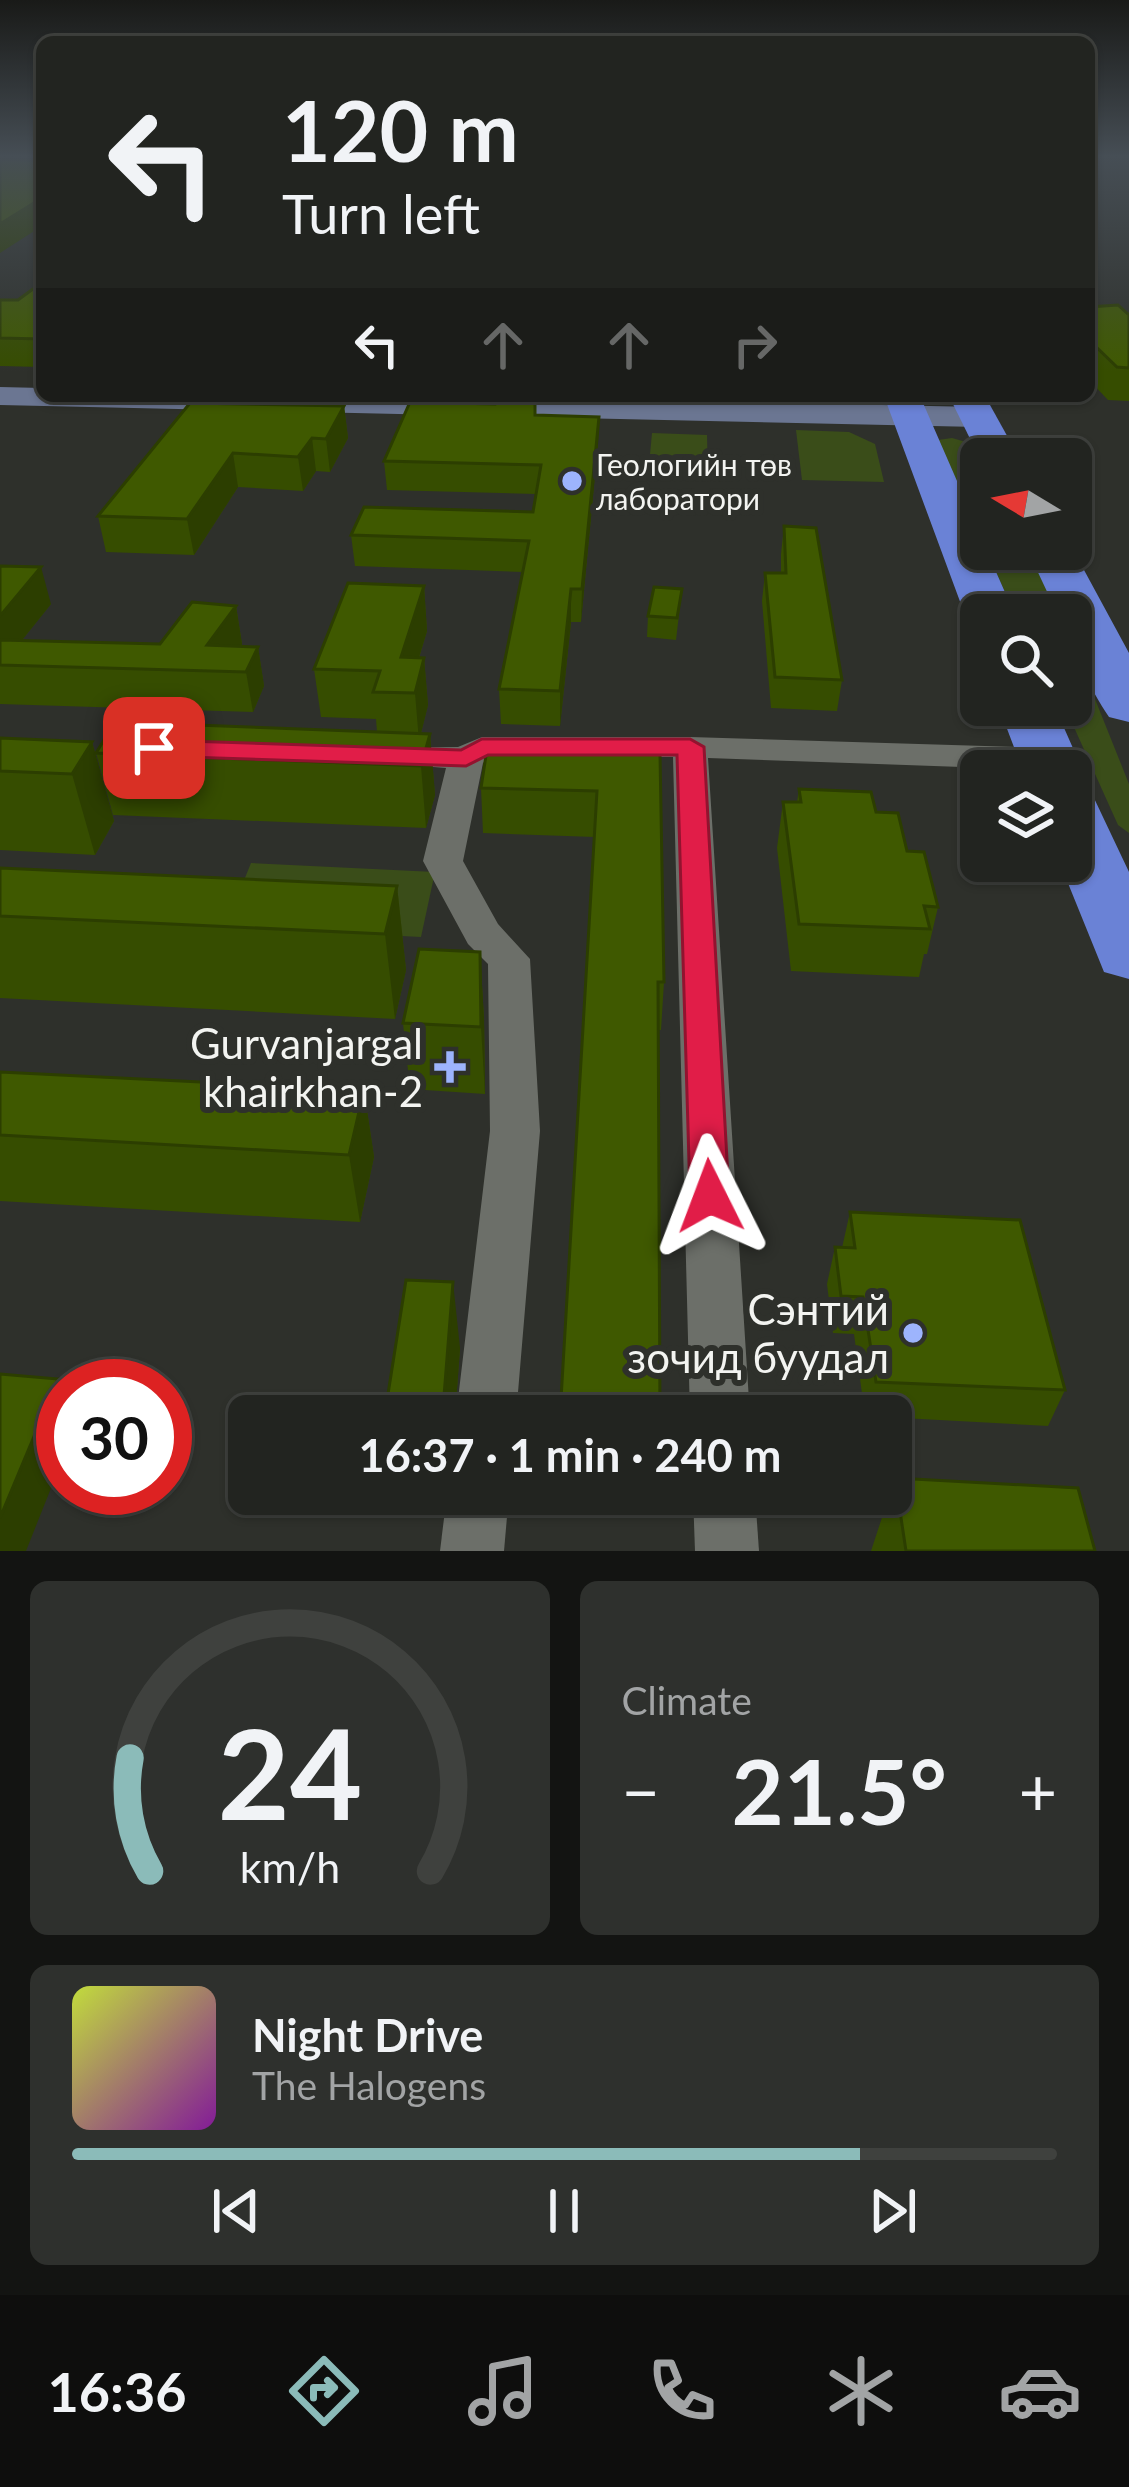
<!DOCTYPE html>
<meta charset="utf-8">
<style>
body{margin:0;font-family:Lato,sans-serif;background:#2e302d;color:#f1f3f6;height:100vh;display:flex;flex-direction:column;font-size:45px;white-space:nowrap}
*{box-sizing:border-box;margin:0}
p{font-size:39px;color:#a2a4a5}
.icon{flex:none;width:66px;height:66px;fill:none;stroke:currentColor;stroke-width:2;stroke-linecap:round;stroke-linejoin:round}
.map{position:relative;height:1551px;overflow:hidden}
.panel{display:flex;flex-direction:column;gap:30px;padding:30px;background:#131412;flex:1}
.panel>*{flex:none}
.guide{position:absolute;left:36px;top:36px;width:1059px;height:366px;border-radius:18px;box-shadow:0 3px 9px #0004,0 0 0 3px #3f413e;background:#222420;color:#f1f3f6;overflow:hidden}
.needle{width:78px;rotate:280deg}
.fabs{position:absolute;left:960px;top:438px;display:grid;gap:24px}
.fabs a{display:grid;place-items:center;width:132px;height:132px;border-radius:18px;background:#222420;box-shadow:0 3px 9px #0004,0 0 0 3px #3f413e;font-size:60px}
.speed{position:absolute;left:36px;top:1359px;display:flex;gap:24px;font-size:60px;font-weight:700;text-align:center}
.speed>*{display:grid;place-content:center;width:156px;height:156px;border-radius:50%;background:#222420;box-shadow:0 3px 9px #0004,0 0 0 3px #3f413e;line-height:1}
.speed .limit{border:18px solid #d22;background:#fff;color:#111}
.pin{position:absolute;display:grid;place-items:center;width:102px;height:102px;color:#fff;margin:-51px;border-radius:24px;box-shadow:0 6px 18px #0006}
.me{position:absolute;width:132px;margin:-66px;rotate:357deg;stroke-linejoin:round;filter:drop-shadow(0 0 9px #0008)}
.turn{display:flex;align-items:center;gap:42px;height:252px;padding:0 48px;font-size:54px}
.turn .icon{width:156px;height:156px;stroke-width:2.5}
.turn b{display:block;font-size:84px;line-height:102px}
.lanes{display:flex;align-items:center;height:114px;padding:0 48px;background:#0003;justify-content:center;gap:60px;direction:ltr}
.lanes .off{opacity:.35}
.big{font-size:90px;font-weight:700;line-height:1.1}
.panel .card{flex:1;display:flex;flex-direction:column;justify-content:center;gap:18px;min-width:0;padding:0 42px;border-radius:18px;background:#2e302d}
.panel .dial{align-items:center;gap:0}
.dial svg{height:312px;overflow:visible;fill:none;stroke:#3f413e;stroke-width:7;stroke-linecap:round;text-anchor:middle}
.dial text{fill:#f1f3f6;stroke:none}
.song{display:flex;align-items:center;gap:36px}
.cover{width:144px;height:144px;border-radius:18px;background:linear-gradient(135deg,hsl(70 70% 55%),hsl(290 70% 35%))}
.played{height:12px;border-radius:6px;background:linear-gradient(90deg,#8bbbb9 80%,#3f413e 80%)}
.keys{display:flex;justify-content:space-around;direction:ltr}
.heat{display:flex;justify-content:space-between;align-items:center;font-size:66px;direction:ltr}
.panel .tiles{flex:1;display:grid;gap:30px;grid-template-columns:1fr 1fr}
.card:last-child{grid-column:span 2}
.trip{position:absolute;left:228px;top:1395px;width:684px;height:120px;border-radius:18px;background:#222420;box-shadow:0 3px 9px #0004,0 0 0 3px #3f413e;font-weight:700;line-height:120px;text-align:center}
.tabs{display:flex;height:192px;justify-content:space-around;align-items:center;background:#0e0e0d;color:#a2a4a5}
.tabs .icon{width:84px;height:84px}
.tabs .selected{color:#8bbbb9}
.tabs b{font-size:54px;color:#f1f3f6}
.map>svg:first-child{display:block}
.green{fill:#3a4d19}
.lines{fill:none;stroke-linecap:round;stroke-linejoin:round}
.minor{fill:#6c6f69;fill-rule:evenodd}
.secondary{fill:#6b7692;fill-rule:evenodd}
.trunk{fill:#6a82d6;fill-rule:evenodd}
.wall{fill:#364d00}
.shaded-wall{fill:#2c3e00}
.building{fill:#3f5900;stroke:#2c3e00;stroke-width:3}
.route{fill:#e11d48;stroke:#92132f;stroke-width:3}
.poi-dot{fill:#9db4fd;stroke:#2e302b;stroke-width:4.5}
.labels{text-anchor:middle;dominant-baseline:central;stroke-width:12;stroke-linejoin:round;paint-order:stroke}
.far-poi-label{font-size:30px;fill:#f3f4f1;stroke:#2e302b;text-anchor:start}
.near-poi-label{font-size:42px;fill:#f3f4f1;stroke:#2e302b;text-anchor:end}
</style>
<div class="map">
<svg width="1129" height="1551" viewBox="0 0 1129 1551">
<rect width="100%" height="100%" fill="#2e302b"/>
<g class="green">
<path d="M796,430L849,432L875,444L884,482L802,480Z"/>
<path d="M652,433L707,435L708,478L648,476Z"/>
<path d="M952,438L966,442L981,472V539L938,440Z"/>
<path d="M986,549H1028L1060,615H1015Z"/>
<path d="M1071,639L1129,784V833L1118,825L1064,705H1071Z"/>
<path d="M251,863L435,872L421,937L225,927Z"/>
</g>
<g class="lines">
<g class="minor">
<path d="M482,737H690L1048,748L1061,751L1066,759L1061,767L1048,770L708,758L750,1416H690L673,757H490L483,763L463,861L498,924L530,959L540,1131L516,1416H456L490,1131L488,964L468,944L423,861L446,768L371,762L365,755L371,748L458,747Z"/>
<path d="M447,1494H509L504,1551H440Z"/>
<path d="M693,1494H755L759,1551H695Z"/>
</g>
<path class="secondary" d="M0,387L42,388V396H440L978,407L994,417L978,427L0,405Z"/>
<g class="trunk">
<path d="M884,396H920L981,536V549H986L1015,615H981V628L972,626L965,615Z"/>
<path d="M949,396H985L1020,459L981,461Z"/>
<path d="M1071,546L1129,653V722L1109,717C1089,687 1071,651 1071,615H1058L1027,549Z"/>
<path d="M998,705H1054L1083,771L1074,784L1071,771H1023Z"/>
<path d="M1071,791L1093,796L1129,872V979L1104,972L1059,861H1071Z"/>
</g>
</g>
<g class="wall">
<path d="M42,289V367L0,366V300H18Z"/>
<path d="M1089,307L1129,315V401L1108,400L1089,380Z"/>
<path d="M190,403L344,406L348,438L330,472L316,471L303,491L238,487L194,555L106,552L98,516Z"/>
<path d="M535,415L599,417L598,444L581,622H571L560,726L501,724L499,689L523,572L355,566L351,535L533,512L536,494L387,490L384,461Z"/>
<path d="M784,526L842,680L837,711L771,708L762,601L765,573H781V554Z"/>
<path d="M0,566L51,604L22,640L160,644L236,606L242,644L241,646L258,647L264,686L253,712L0,704Z"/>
<path d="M424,586L427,631L419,658H424L428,705L421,733L430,734L435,795L426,828L113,815L96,753L377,732L376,719L321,717L314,669Z"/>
<path d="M682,589L676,640L647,637L648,616Z"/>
<path d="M0,738L92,742L114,821L95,855L0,850Z"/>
<path d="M660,754L664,982L661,1030H658L595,837L483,833L481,788Z"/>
<path d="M799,789L907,851L938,907L927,954H924L919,977L791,971L777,848L783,802H797Z"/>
<path d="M0,868L397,886L406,970L395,1019L0,998Z"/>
<path d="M480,952L484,1018L485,1094L410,1089L403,1023Z"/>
<path d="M0,1072L364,1090L374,1157L360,1222L0,1201Z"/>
<path d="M850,1212L1065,1390L1048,1426L865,1416L854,1334L833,1333L827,1284L835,1247L842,1248Z"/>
<path d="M460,1348L455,1416H392L388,1394Z"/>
<path d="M895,1478L1095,1551H871Z"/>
</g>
<g class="shaded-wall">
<path d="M42,198V226L0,253V224Z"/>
<path d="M344,406L348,438L330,472L326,439Z"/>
<path d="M599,417L598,444L581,622L582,589Z"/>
<path d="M312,438L316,471L303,491L298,457Z"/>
<path d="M233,453L238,487L194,555L187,519Z"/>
<path d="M41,567L51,604L2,665H0V616Z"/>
<path d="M424,586L427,631L408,693L401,657Z"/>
<path d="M571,589V622L560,726V691Z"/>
<path d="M236,606L242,644L224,672L207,645Z"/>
<path d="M258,647L264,686L253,712L246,672Z"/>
<path d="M424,658L428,705L419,741L415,693Z"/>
<path d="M430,734L435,795L426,828L421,766Z"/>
<path d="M92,742L114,821L95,855L72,774Z"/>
<path d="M397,886L406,970L395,1019L385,934Z"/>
<path d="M480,952L484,1018L485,1094L481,1027Z"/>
<path d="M364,1090L374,1157L360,1222L349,1155Z"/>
<path d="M453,1282L460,1348L455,1416H446L444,1396Z"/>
<path d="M58,1379L63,1390V1458L26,1551H0V1518Z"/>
</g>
<g class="building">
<path d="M39,155H42V198L0,224V159L40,161Z"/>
<path d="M33,289H42V339L0,338V300H18Z"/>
<path d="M1118,305L1129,315V368L1117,367L1089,340V307Z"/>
<path d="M497,396H535V415L599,417L582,589H571L560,691L499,689L529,541L351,535L364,507L533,512L541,465L384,461L410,402L495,404Z"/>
<path d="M190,403L344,406L326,439L312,438L298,457L233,453L187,519L98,516Z"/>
<path d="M784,526L816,528L842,680L775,677L765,573H786Z"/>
<path d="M0,566L41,567L0,616Z"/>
<path d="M348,583L424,586L401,657L424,658L415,693L373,692L380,671L314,669Z"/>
<path d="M654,587L682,589L677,618L648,616Z"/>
<path d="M192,602L236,606L207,645L258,647L246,672L0,665V640L160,644Z"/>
<path d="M115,722L430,734L421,766L96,753Z"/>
<path d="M0,738L92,742L72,774L0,771Z"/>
<path d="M487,749L660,754L664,982H658L660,1416H560L597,791L481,788Z"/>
<path d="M799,789L871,792L876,812L898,813L907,851L924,852L938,907L924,906L930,929L799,924L783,802H801Z"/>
<path d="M0,868L397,886L385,934L0,916Z"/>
<path d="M419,949L480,952L481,1027L403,1023Z"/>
<path d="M0,1072L364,1090L349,1155L0,1135Z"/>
<path d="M850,1212L1020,1220L1065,1390L876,1382L863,1297L841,1296L835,1247L855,1248Z"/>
<path d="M406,1280L453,1282L444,1396L388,1394Z"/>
<path d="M0,1374L58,1379L0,1518Z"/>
<path d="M895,1478L1078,1488L1095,1551H906Z"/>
</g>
<linearGradient id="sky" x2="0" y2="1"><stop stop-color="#191a18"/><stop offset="0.42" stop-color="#464e55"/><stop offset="1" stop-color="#464e55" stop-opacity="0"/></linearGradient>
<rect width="1129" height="372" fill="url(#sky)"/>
<path class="route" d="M482,739H690L704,747L729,1196L724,1208L710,1213L696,1208L690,1196L677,755H488L466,766L154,756L141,748L154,740L461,750Z"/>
<g class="poi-dot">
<circle cx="572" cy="481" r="12"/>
<path d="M444 1049h12v12h12v12h-12v12h-12v-12h-12v-12h12z"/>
<circle cx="913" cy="1333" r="12"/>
</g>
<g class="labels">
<g class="far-poi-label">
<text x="596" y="464">Геологийн төв<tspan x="596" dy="34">лаборатори</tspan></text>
</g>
<g class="near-poi-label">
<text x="423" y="1043">Gurvanjargal<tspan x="423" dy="48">khairkhan-2</tspan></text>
<text x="889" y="1309">Сэнтий<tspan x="889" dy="48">зочид буудал</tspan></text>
</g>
</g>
</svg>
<div class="fabs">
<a><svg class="needle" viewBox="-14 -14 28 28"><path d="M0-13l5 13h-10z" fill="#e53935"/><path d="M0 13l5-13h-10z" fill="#a2a4a5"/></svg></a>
<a><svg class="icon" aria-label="search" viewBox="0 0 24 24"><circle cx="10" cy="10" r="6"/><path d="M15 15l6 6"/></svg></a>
<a><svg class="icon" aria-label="layers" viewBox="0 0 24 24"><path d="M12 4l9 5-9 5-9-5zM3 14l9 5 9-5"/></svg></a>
</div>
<div class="speed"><div class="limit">30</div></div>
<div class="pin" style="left:154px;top:748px;background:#d93025"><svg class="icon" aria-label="arrive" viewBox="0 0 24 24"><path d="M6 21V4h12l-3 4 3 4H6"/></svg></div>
<svg class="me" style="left:710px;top:1196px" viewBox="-20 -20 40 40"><path d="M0-17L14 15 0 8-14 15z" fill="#e11d48" stroke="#fff" stroke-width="4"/></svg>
<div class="trip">16:37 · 1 min · 240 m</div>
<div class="guide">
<div class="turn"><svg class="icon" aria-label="left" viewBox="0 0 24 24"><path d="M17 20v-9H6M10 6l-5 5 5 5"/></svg><div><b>120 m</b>Turn left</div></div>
<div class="lanes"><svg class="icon" aria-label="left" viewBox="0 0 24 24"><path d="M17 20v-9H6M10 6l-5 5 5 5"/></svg><svg class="icon off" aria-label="ahead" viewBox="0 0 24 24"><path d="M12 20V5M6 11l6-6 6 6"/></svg><svg class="icon off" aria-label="ahead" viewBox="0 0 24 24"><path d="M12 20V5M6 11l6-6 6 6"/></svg><svg class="icon off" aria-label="right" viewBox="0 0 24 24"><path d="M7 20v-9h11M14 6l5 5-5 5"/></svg></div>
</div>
</div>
<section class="panel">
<div class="tiles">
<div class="card dial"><svg viewBox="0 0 100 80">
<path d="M14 69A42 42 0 1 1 86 69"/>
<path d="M14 69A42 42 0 0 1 9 40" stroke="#8bbbb9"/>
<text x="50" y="56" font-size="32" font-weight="700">24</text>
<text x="50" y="72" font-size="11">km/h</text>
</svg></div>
<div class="card"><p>Climate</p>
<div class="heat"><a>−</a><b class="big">21.5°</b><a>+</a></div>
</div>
<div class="card">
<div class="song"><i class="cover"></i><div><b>Night Drive</b><p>The Halogens</p></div></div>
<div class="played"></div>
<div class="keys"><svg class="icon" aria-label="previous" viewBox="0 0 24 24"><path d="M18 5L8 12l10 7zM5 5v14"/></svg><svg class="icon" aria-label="pause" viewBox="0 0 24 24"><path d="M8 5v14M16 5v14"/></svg><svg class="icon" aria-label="next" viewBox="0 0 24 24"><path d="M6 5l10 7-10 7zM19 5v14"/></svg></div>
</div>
</div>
</section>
<nav class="tabs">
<b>16:36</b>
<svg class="icon selected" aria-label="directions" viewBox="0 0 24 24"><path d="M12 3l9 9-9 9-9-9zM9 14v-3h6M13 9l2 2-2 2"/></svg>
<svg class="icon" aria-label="music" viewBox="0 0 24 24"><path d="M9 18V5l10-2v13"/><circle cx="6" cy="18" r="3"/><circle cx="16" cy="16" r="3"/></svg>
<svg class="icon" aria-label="phone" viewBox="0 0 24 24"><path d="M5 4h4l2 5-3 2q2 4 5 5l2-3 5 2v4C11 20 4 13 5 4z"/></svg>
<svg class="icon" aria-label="climate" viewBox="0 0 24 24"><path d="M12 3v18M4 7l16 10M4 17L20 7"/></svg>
<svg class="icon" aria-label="car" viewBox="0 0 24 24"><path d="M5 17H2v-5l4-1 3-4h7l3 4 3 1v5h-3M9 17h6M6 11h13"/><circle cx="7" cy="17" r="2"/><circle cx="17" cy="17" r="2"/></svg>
</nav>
